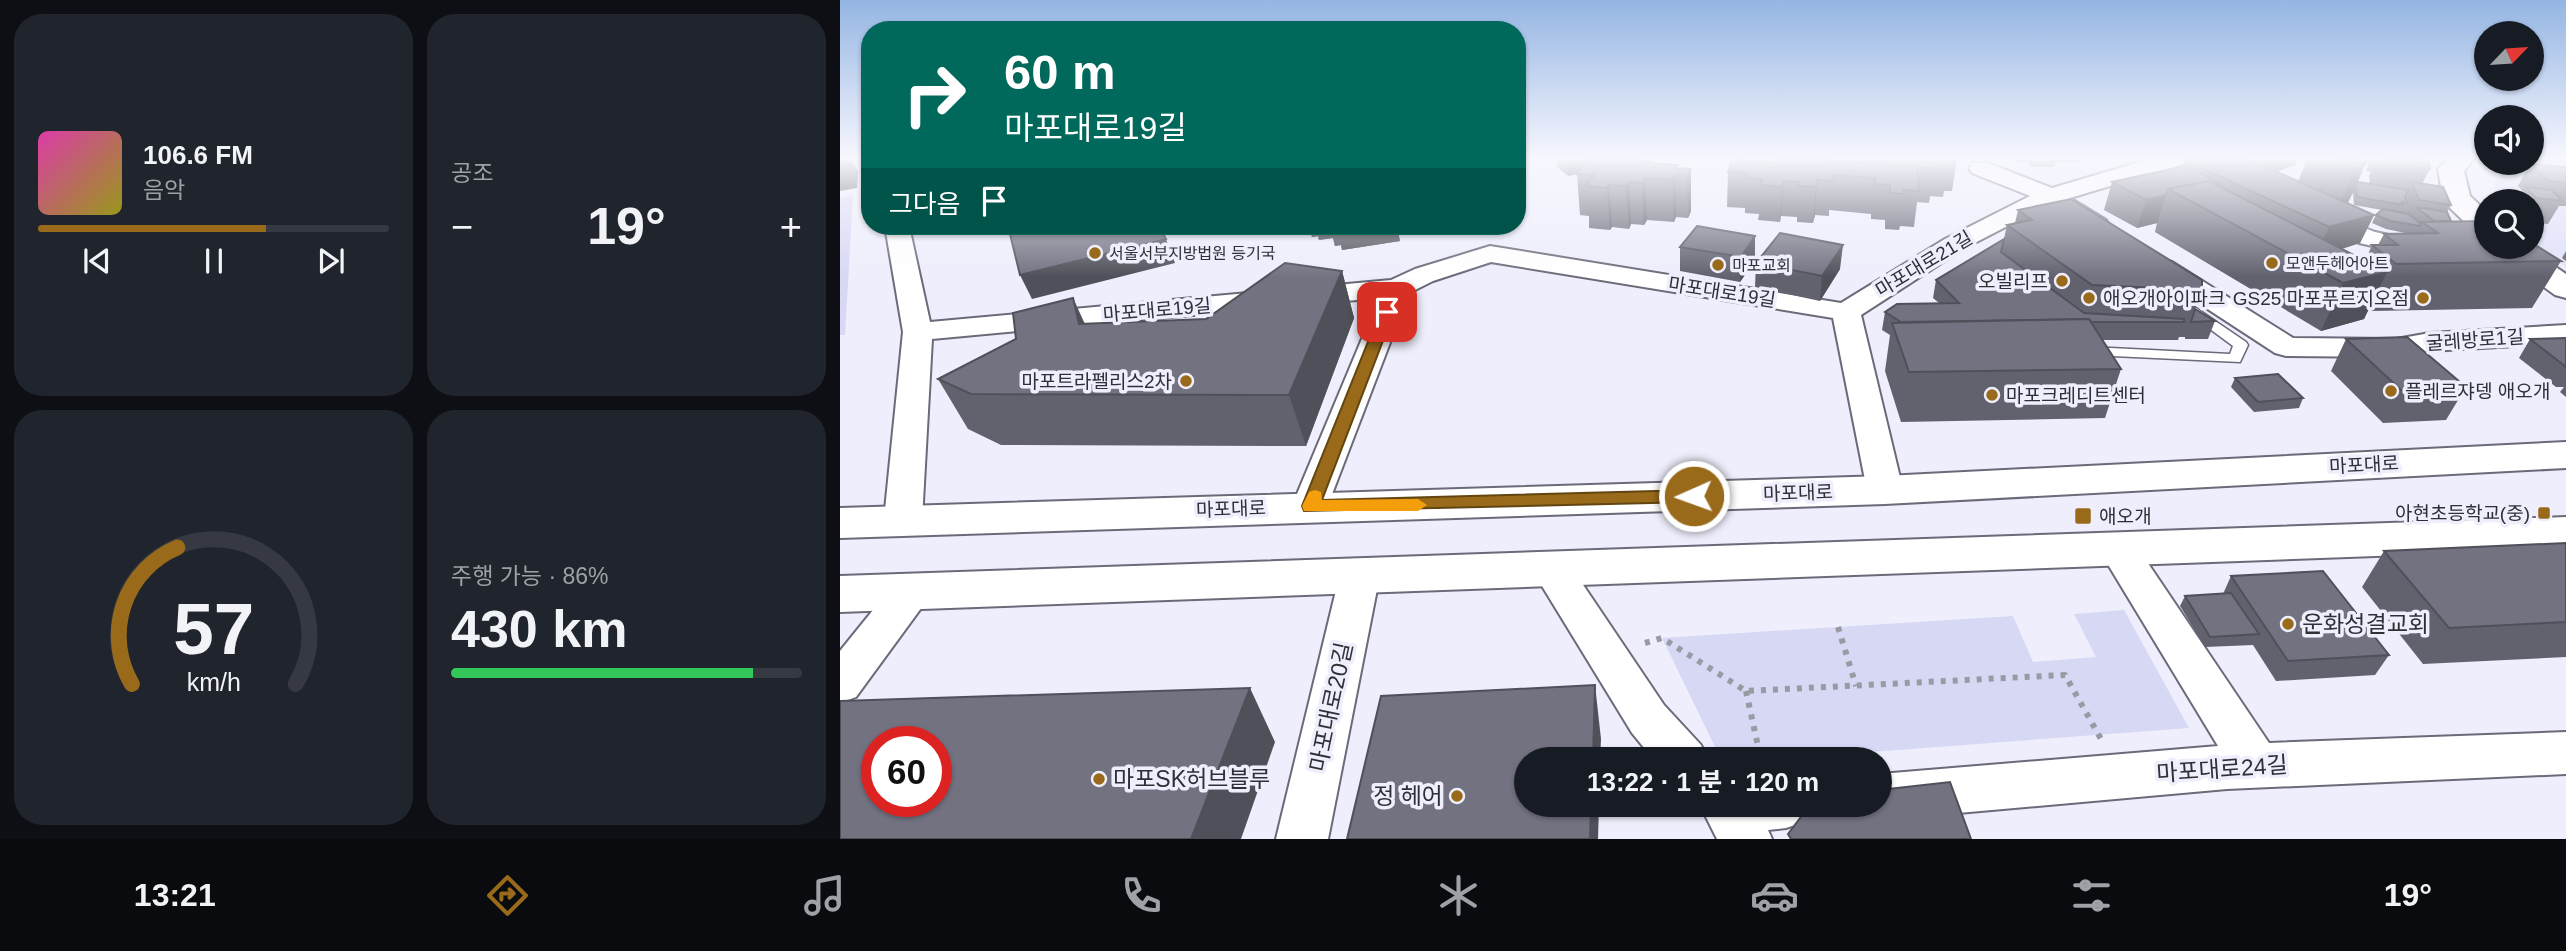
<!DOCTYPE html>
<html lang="ko">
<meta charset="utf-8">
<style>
body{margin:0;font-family:Arial,"Noto Sans KR",sans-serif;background:#20242c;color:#f1f3f6;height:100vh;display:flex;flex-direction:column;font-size:26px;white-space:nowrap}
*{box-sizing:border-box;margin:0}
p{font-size:23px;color:#9ea1a6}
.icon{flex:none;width:38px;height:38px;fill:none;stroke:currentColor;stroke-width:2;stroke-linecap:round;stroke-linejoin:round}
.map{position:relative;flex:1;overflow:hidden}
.side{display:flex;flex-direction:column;gap:14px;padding:14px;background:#0d0f14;width:840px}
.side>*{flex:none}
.banner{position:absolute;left:21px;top:21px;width:665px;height:214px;border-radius:28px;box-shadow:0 2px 5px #0004;background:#00695c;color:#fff;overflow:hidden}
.needle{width:46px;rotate:65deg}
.fabs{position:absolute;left:1634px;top:21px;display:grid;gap:14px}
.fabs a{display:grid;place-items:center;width:70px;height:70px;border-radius:50%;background:#171b24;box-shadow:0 2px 5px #0004;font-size:35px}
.speed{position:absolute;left:21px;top:726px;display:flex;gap:14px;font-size:35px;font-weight:700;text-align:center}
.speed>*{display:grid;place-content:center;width:91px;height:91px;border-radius:50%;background:#171b24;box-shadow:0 2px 5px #0004;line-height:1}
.speed .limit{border:10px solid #d22;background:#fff;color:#111}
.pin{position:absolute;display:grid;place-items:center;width:60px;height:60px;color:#fff;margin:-30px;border-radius:14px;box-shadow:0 4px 10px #0006}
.me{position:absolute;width:77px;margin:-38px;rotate:268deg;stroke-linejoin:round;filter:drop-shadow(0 0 5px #0008)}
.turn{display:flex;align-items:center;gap:24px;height:147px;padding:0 28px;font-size:32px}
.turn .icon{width:91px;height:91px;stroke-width:2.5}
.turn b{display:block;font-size:49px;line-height:60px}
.then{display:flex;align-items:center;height:66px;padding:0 28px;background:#0003;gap:14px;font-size:26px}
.big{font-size:52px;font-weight:700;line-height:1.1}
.side .tile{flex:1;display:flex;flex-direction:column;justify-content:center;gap:10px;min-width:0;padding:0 24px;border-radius:28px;background:#20242c}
.side .dial{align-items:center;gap:0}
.dial svg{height:182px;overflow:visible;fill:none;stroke:#363941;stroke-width:7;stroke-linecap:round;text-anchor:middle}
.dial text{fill:#f1f3f6;stroke:none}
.song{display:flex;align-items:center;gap:21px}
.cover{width:84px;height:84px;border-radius:10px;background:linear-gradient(135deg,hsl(320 70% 55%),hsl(60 70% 35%))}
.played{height:7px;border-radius:4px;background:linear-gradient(90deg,#996a1a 65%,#363941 65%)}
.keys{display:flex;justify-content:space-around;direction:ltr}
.heat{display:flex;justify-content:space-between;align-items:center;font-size:38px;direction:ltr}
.charge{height:10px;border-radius:5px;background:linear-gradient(90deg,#34c759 86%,#363941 0)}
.side .tiles{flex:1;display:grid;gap:14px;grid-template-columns:repeat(2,1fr)}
.trip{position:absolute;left:674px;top:747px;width:378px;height:70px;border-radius:35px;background:#171b24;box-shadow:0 2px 5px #0004;font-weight:700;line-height:70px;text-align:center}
.tab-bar{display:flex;height:112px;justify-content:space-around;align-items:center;background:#090b0e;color:#9ea1a6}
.tab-bar .icon{width:49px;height:49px}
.tab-bar .on{color:#996a1a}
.tab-bar b{font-size:32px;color:#f1f3f6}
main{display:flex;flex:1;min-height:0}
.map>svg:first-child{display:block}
.built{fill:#e0e0f9}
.green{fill:#d7d8f4}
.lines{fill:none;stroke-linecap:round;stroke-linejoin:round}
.service-casing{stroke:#6a6a79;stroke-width:3}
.minor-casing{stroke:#6a6a79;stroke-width:4}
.tertiary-casing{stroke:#6a6a79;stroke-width:4}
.primary-casing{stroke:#6a6a79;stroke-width:4}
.path{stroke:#9a9aa5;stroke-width:6;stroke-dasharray:5 7;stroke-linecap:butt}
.service{fill:#fff;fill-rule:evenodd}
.minor{fill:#fff;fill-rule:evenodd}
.tertiary{fill:#fff;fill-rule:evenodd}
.primary{fill:#fff;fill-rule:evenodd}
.wall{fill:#62626f;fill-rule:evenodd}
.shaded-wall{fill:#50505a}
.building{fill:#727281;stroke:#50505a;stroke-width:2;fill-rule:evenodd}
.route{fill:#996a1a;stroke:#634511;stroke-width:2}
.slow{fill:#f59e0b}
.poi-dot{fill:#996a1a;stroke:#eeeefc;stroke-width:2.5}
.labels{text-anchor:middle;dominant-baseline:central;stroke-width:7;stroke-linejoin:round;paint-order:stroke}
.far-poi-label{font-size:16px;fill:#2f2f36;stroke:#eeeefc;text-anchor:start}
.street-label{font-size:19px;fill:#2f2f36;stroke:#eeeefc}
.poi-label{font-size:19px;fill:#2f2f36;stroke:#eeeefc;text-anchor:end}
.near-poi-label{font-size:23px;fill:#2f2f36;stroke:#eeeefc;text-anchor:start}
.near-street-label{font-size:23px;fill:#2f2f36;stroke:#eeeefc}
</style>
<main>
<section class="side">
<div class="tiles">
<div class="tile">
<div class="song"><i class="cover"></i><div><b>106.6 FM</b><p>음악</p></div></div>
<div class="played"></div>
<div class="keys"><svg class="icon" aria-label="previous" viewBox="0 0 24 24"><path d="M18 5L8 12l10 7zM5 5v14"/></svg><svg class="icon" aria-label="pause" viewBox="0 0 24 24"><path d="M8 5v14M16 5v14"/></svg><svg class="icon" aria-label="next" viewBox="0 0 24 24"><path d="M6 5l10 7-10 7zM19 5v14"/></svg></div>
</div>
<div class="tile"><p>공조</p>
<div class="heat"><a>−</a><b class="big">19°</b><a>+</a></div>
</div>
<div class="tile dial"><svg viewBox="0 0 100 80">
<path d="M14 69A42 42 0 1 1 86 69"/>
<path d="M14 69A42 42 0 0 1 34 9" stroke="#996a1a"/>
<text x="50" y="56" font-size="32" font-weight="700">57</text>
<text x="50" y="72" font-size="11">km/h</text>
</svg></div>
<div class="tile"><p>주행 가능 · 86%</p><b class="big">430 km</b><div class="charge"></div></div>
</div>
</section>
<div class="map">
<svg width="1726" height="839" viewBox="0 0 1726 839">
<rect width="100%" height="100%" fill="#eeeefc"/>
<path class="built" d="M1692,159H1726V267L1692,244V201H1651L1655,180L1675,163H1692Z"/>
<g class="green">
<path d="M13,195L5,335H0V198Z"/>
<path d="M1284,610L1349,728L938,759H881L822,638L1173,616L1193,662L1256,657L1234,614Z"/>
</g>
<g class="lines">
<defs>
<path id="service" d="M1356,308L1406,342L1408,345L1400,362L1251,355L1244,351L1251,347L1390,354L1393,346L1351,315L1349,312Z"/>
<g id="minor">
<path d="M1310,159H1346L1343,164L1230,198L1266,220L1269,225L1266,230C1245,235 1225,215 1208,205L1123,249L1021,315L1063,490L1058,499L1045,502L1032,499L1027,490L993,318L651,262L593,281L569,293L484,515L471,519L458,515L452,506L539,298L92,339L82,520L76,529L63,533L50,529L44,520L63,332L45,226H69L90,322L551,280L575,269L650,246L1001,303L1105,239L1190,196L1132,173L1129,168L1132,163H1148L1212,188Z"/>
<path d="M1482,211L1535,232L1592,244L1596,249L1592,254L1583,257L1519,243L1473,223L1470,218L1473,213Z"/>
<path d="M1323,260L1332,262L1453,338L1556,339L1590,333L1726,325V343L1590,351L1556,357L1446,356L1435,353L1314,274L1310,268L1314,262Z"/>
<path d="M1277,534L1291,538L1429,743L1726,732V774L1387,789L1040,820L1022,813L1019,805H1040V774L1378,746L1258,548L1263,538Z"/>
<path d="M711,553L725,558L824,705L861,745L868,760H814L792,733L691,568L697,558Z"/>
<path d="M520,559L534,563L540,574L488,839H436L500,574L506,563Z"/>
<path d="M73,574L87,578L93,589L87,600L16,697L0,703V651L59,578Z"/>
<path d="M860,805H971L964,822L946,828L928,830L932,839H877Z"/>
</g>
<g id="tertiary">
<path d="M1607,159H1634L1624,171L1630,196L1647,212V237L1637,234L1607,205L1603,199L1598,169Z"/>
<path d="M1652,247H1686L1726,274V298L1715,295L1657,253Z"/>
</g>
<g id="primary">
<path d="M1726,442V468L1045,504L0,538V508L1045,476Z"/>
<path d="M1726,517V549L0,612V576Z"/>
</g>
</defs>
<use href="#service" class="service-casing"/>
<use href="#minor" class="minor-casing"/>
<use href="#tertiary" class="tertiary-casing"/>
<use href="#primary" class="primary-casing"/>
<g class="path">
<path d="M998,627L1016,686"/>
<path d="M805,643L822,638L906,691L1225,675L1261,739"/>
<path d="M906,691L921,760"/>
</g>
<use href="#service" class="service"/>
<use href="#minor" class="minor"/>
<use href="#tertiary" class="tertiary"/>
<use href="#primary" class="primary"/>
</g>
<g class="wall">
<path d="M708,159H813V163L838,165V168L851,169V211L848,218L836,217L834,222L807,220L804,225L791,224L789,229L772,227L770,230L749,228V216L740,215L737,174L728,176L717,167V161L715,160L710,161Z"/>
<path d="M935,159H1117L1112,191H1104L1103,197L1090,196L1089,203L1077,202L1074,227L1060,226L1059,230L1045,229V220L1031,219V214L989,210V216L975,215L973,223L957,222V217L941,216L940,222L918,220L919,214L905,213V208L887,207L888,172L934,162Z"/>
<path d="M1158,159H1242L1241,162H1216L1214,167H1191L1189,163Z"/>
<path d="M1347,159H1458L1455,165L1436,172L1458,181L1467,160L1465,159H1527L1518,182L1530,184L1529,176L1531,172L1526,171L1529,163H1526L1528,159H1590L1589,163L1590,169L1582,184L1611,205L1607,212L1611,221L1721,261L1692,308L1532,311L1529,308L1524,319L1481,331L1315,232L1317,223L1297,228L1264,210L1272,182L1342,166L1344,160ZM1513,193L1514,205L1542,210L1536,215L1532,223L1546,229L1570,234H1544L1538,245H1532L1525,261L1502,249L1520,243L1534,215L1507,203Z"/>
<path d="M1690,164L1726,167V206H1719L1708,224L1692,222V201H1678L1684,192L1678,186Z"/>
<path d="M1178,210L1362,290L1355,309L1375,321L1368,339H1345V337H1339L1338,340H1262L1281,369L1265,418L1061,422L1045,371L1050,335L1042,330L1045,312L1099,303L1093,298L1096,280L1164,239L1167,225L1175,223Z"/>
<path d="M469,226H607V229L558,233L560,241L502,250L501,245L495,246L493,238L479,240L478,236L472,237Z"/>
<path d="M840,247L915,260L900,282L840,271Z"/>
<path d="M1726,251V261L1722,258Z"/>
<path d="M916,263L1000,269L980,301L915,287Z"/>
<path d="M502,271L514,318L466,446L161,445L128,429L98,379L245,324L366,319Z"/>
<path d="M1726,338V397L1720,392L1724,387H1716L1679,358L1690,339Z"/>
<path d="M1506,339L1626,387L1606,420L1543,423L1491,371Z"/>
<path d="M1395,378L1463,398L1459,408L1414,412L1391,387Z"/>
<path d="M1726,543V657L1583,664L1522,587L1544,551Z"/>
<path d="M1391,576L1549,655L1535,675L1436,681L1413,645L1365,647L1340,606L1345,596L1383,594Z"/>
</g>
<g class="shaded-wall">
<path d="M2,159H11L18,171L17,188L0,191V161Z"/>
<path d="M726,159H764V167L728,176Z"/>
<path d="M802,159L803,182L805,178L807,220L804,225L802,183L800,162Z"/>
<path d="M808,159H813L814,178H809Z"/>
<path d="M1429,159H1458L1455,165L1422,176Z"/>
<path d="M1518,159H1527L1509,201L1507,204L1498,208L1515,168Z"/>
<path d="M851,169V211L848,218L847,176Z"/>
<path d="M835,175L836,217L834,222L833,180Z"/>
<path d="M977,180L975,215L973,223L976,187Z"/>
<path d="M943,181L941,216L940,222L942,187Z"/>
<path d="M789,182L791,224L789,229L786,186Z"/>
<path d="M769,185L772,227L770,230L767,188Z"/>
<path d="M1326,195L1317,223L1297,228L1306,200Z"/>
<path d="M1534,215L1520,243L1476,256L1489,227Z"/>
<path d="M469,226H557L560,241L502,250L501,245L495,246L493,238L479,240L478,236L472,237Z"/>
<path d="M915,236V260L900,282L901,257Z"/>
<path d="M326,239L335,263L192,299L180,275Z"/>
<path d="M1003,245L1000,269L980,301L982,276Z"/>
<path d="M502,271L514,318L466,446L449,395Z"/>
<path d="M1547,272L1524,319L1481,331L1503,283Z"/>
<path d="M233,298L255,346L239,324Z"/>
<path d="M755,685L761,739L760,760H753Z"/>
<path d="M410,688L435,742L401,839H351Z"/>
<path d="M751,805H759L758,839H750Z"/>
</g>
<g class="building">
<path d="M747,159H802L800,162L838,165L836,168L851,169L847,176L835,175L833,180L805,178L802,183L789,182L786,186L769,185L767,188L746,186L754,175L737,174Z"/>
<path d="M892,159L934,162L935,159H990V161L1068,166V160L1094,162L1095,168L1077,167L1079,191L1064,190V194L1050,193V185L1035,184V178L993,175L992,181L977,180L976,187L959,186L960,182L943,181L942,187L920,185L922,179L906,178L908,173L888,172Z"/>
<path d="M1347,159H1408L1534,215L1489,227L1344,160Z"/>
<path d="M1492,159H1523L1522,160L1527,162L1520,164L1524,165L1515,168Z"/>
<path d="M1543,159H1588L1590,169L1543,161Z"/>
<path d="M1690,164L1726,167V183L1708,181Z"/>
<path d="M1345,166L1380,183L1375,184L1369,181L1328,189L1326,195L1306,200L1272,182Z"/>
<path d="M1369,181L1547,272L1503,283L1328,189Z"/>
<path d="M1518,182L1569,190L1565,196L1567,203L1562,202L1563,205L1517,197L1516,185Z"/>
<path d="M1572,182L1603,187L1611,205L1579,200Z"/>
<path d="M1686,187L1712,190L1722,201L1696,198Z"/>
<path d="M1231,199L1362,280V290L1252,285L1167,225L1192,220L1178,210Z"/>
<path d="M1576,207L1607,212L1611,221H1594Z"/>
<path d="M1543,209L1569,214L1581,224L1580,226L1550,221L1536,215Z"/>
<path d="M1647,221V247H1692V243L1721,261L1556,264L1532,245H1558L1544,234L1598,233L1582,222Z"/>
<path d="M168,226H319L326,239L180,275Z"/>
<path d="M857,226L915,236L901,257L840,247Z"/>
<path d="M940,233L1003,245L982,276L916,263Z"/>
<path d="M1164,239L1161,252L1244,313L1344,319V322H1251L1249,319L1061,322L1045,312L1057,304L1119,303L1096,280Z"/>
<path d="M445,263L502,271L449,395L131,394L98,379L176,339L173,313L233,298L239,324L366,319Z"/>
<path d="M1355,309L1375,321L1351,322Z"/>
<path d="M1249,319L1281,369L1069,372L1052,323Z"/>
<path d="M1567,337L1626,387L1561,390L1506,339Z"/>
<path d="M1726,338V367L1690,339Z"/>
<path d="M1438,374L1463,398L1418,402L1395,378Z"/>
<path d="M1726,543V622L1609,628L1544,551Z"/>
<path d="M1483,571L1549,655L1448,661L1391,576Z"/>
<path d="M1391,593L1419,634L1370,637L1345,596Z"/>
<path d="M755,685L753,760H686V805H751L750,839H507L541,696Z"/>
<path d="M410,688L351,839H0V701ZM37,742H96V802H37Z"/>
<path d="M1110,782L1131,839H951L948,834L970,805H1040V790Z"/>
</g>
<linearGradient id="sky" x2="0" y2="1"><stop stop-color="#94b5e3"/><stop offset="0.57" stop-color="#f7f7fe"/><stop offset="1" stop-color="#f7f7fe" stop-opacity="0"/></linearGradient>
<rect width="1726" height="277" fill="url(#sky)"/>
<path class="route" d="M547,308L554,312L482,500L854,490L862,496L854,502L464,511L462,506L540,312Z"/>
<path class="slow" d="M475,490L481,492L482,500L578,499L587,505L578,511H464L462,506L469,492Z"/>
<g class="poi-dot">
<circle cx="255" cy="253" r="7"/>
<circle cx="1432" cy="263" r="7"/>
<circle cx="878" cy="265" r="7"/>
<circle cx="1222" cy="281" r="7"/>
<circle cx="1249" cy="298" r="7"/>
<circle cx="1583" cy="298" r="7"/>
<circle cx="346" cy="381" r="7"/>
<circle cx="1551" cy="391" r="7"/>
<circle cx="1152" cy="395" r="7"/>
<rect x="1697" y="506" width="14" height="14" rx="3.5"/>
<rect x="1234" y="507" width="18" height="18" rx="3.5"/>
<circle cx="1448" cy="624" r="7"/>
<circle cx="259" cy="779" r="7"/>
<circle cx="617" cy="796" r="7"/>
</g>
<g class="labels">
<g class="far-poi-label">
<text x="269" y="253">서울서부지방법원 등기국</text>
<text x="1446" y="263">모앤두헤어아트</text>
<text x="892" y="265">마포교회</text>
</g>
<g class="street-label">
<text transform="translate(1084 264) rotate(-31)">마포대로21길</text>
<text transform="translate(882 292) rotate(9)">마포대로19길</text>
<text transform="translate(317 310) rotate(-5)">마포대로19길</text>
<text transform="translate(1635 340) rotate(-4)">굴레방로1길</text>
<text transform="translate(1524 465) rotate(-3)">마포대로</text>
<text transform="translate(958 493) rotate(-2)">마포대로</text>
<text transform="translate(391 509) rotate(-2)">마포대로</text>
</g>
<g class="poi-label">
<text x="1208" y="281">오빌리프</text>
<text x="1263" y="298" text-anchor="start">애오개아이파크</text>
<text x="1569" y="298">GS25 마포푸르지오점</text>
<text x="332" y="381">마포트라펠리스2차</text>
<text x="1565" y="391" text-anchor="start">플레르쟈뎅 애오개</text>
<text x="1166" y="395" text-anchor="start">마포크레디트센터</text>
<text x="1690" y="513">아현초등학교(중)</text>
<text x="1259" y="516" text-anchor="start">애오개</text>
</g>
<g class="near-poi-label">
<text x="1462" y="624">운화성결교회</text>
<text x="273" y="779">마포SK허브블루</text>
<text x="603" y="796" text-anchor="end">정 헤어</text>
</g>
<g class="near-street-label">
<text transform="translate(491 707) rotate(-78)">마포대로20길</text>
<text transform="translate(1382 769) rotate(-4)">마포대로24길</text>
</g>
</g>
</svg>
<div class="fabs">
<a><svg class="needle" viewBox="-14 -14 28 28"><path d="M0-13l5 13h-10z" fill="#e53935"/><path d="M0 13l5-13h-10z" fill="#9ea1a6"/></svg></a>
<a><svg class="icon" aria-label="sound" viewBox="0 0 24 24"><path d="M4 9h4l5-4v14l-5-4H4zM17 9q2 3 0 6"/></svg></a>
<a><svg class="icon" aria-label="search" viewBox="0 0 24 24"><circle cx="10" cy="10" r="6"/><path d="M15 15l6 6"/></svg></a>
</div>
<div class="speed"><div class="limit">60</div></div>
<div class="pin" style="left:547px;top:312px;background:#d93025"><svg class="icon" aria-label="arrive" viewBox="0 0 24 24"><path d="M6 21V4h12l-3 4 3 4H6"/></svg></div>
<svg class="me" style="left:854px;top:496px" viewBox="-20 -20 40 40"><circle r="17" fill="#996a1a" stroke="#fff" stroke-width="3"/><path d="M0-11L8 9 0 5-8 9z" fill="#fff"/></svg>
<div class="trip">13:22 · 1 분 · 120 m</div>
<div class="banner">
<div class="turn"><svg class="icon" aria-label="right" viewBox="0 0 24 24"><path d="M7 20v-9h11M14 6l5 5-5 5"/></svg><div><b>60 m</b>마포대로19길</div></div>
<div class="then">그다음<svg class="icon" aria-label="arrive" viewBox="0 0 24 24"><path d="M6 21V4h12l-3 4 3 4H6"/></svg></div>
</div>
</div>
</main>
<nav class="tab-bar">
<b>13:21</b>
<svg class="icon on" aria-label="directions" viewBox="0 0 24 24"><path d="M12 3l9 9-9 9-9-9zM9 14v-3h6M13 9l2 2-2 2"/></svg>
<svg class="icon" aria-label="music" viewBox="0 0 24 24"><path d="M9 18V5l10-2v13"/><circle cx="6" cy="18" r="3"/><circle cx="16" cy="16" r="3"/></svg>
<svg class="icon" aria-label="phone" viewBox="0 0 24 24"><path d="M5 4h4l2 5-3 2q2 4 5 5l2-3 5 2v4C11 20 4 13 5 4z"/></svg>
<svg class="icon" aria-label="climate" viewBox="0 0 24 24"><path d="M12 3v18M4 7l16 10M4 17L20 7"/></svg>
<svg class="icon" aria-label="car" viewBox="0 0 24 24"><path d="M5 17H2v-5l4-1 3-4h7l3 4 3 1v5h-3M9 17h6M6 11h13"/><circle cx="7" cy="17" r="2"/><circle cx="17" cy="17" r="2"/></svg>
<svg class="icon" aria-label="filters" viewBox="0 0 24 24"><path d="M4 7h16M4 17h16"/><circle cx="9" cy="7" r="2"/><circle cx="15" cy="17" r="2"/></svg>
<b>19°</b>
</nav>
